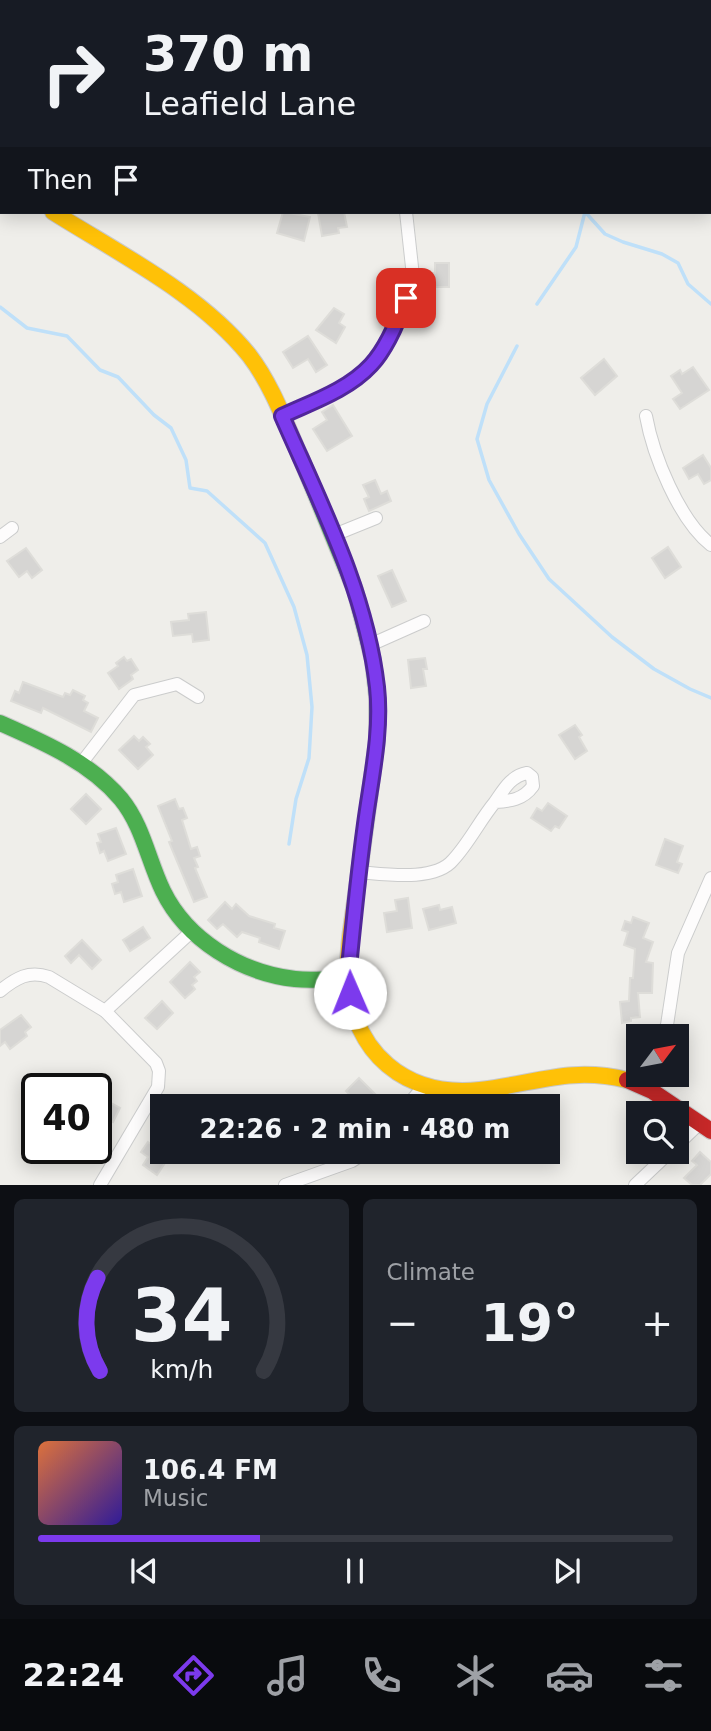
<!DOCTYPE html>
<meta charset="utf-8">
<style>
body{margin:0;font-family:"DejaVu Sans",sans-serif;background:#20242c;color:#f1f3f6;height:100vh;display:flex;flex-direction:column;font-size:26px;white-space:nowrap}
*{box-sizing:border-box;margin:0}
p{font-size:23px;color:#9ea1a6}
.icon{flex:none;width:38px;height:38px;fill:none;stroke:currentColor;stroke-width:2;stroke-linecap:round;stroke-linejoin:round}
.map{position:relative;height:1185px;overflow:hidden}
.drawer{display:flex;flex-direction:column;gap:14px;padding:14px;background:#0d0f14;flex:1}
.drawer>*{flex:none}
.guide{position:absolute;left:0px;top:0px;width:712px;height:214px;box-shadow:0 4px 18px #0003;background:#171b24;color:#f1f3f6;overflow:hidden}
.needle{width:46px;rotate:58deg}
.fabs{position:absolute;left:626px;top:1024px;display:grid;gap:14px}
.fabs a{display:grid;place-items:center;width:63px;height:63px;border-radius:0px;background:#171b24;box-shadow:0 4px 18px #0003;font-size:35px}
.speed{position:absolute;left:21px;top:1073px;display:flex;gap:14px;font-size:35px;font-weight:700;text-align:center}
.speed>*{display:grid;place-content:center;width:91px;height:91px;border-radius:50%;background:#171b24;box-shadow:0 4px 18px #0003;line-height:1}
.speed .limit{border:4px solid #111;border-radius:10px;background:#fff;color:#111}
.pin{position:absolute;display:grid;place-items:center;width:60px;height:60px;color:#fff;margin:-30px;border-radius:14px;box-shadow:0 4px 10px #0006}
.me{position:absolute;width:77px;margin:-38px;rotate:359deg;stroke-linejoin:round;filter:drop-shadow(0 0 5px #0008)}
.turn{display:flex;align-items:center;gap:24px;height:147px;padding:0 28px;font-size:32px}
.turn .icon{width:91px;height:91px;stroke-width:2.5}
.turn b{display:block;font-size:49px;line-height:60px}
.then{display:flex;align-items:center;height:66px;padding:0 28px;background:#0003;gap:14px;font-size:26px}
.big{font-size:52px;font-weight:700;line-height:1.1}
.drawer .widget{flex:1;display:flex;flex-direction:column;justify-content:center;gap:10px;min-width:0;padding:0 24px;border-radius:10px;background:#20242c}
.drawer .dial{align-items:center;gap:0}
.dial svg{height:182px;overflow:visible;fill:none;stroke:#363941;stroke-width:7;stroke-linecap:round;text-anchor:middle}
.dial text{fill:#f1f3f6;stroke:none}
.song{display:flex;align-items:center;gap:21px}
.cover{width:84px;height:84px;border-radius:10px;background:linear-gradient(135deg,hsl(20 70% 55%),hsl(250 70% 35%))}
.played{height:7px;border-radius:4px;background:linear-gradient(90deg,#7c3aed 35%,#363941 35%)}
.keys{display:flex;justify-content:space-around;direction:ltr}
.heat{display:flex;justify-content:space-between;align-items:center;font-size:38px;direction:ltr}
.drawer .tiles{flex:1;display:grid;gap:14px;grid-template-columns:1fr 1fr}
.widget:last-child{grid-column:span 2}
.trip{position:absolute;left:150px;top:1094px;width:410px;height:70px;border-radius:0px;background:#171b24;box-shadow:0 4px 18px #0003;font-weight:700;line-height:70px;text-align:center}
.tabs{display:flex;height:112px;justify-content:space-around;align-items:center;background:#090b0e;color:#9ea1a6}
.tabs .icon{width:49px;height:49px}
.tabs .selected{color:#7c3aed}
.tabs b{font-size:32px;color:#f1f3f6}
.map>svg:first-child{display:block}
.lines{fill:none;stroke-linecap:round;stroke-linejoin:round}
.stream{stroke:#bfe0f9;stroke-width:3.5}
.building{fill:#d6d5d3;stroke:#deddd9;stroke-width:2}
.street-casing{stroke:#cbcccc;stroke-width:14}
.fast-casing{stroke:#cacacb;stroke-width:18}
.slow-casing{stroke:#cacacb;stroke-width:18}
.jam-casing{stroke:#cacacb;stroke-width:18}
.street{stroke:#fdfcfc;stroke-width:12}
.fast{stroke:#4caf50;stroke-width:16}
.slow{stroke:#ffc107;stroke-width:16}
.jam{stroke:#c62828;stroke-width:16}
.route-casing{stroke:#51269a;stroke-width:18}
.route{stroke:#7c3aed;stroke-width:12}
</style>
<div class="map">
<svg width="711" height="1185" viewBox="0 0 711 1185">
<rect width="100%" height="100%" fill="#efeeea"/>
<g class="lines">
<g class="stream">
<path d="M502,0L504,2"/>
<path d="M586,213L605,234L623,242L662,254L678,263L688,284L711,304"/>
<path d="M537,304L576,247L585,212"/>
<path d="M0,307L27,328L67,336L100,370L118,377L154,415L171,428L186,460L190,488L207,491L265,543L294,607L307,655L312,707L309,758L296,799L289,844"/>
<path d="M517,346L487,404L477,439L489,480L519,534L549,579L612,637L654,669L690,689L711,698"/>
</g>
</g>
<g class="building">
<path d="M283,212L310,217L304,241L277,233Z"/>
<path d="M324,212H344L347,227L338,228L339,233L322,236L318,213Z"/>
<path d="M435,263H449V287H424V273H435Z"/>
<path d="M334,308L344,314L339,323L345,327L336,343L316,330Z"/>
<path d="M308,336L327,365L316,372L308,359L293,368L283,352Z"/>
<path d="M604,359L617,376L595,395L581,378Z"/>
<path d="M693,367L709,390L680,409L673,399L682,393L671,376L680,370L682,374Z"/>
<path d="M333,405L352,436L327,451L313,429L327,420L322,412Z"/>
<path d="M703,455L711,468V480L704,484L698,474L689,479L683,468Z"/>
<path d="M375,480L381,494L387,491L391,501L369,511L364,499L369,497L363,485Z"/>
<path d="M668,547L681,567L665,578L652,558Z"/>
<path d="M26,548L42,570L32,578L27,571L19,577L7,561Z"/>
<path d="M392,570L406,601L392,607L378,576Z"/>
<path d="M206,612L209,640L193,642L192,634L173,636L171,622L189,620L188,614Z"/>
<path d="M124,657L127,661L131,659L138,670L131,675L133,679L119,689L108,673L118,666L116,663Z"/>
<path d="M425,658L427,669H423L426,686L411,688L408,660Z"/>
<path d="M23,682L63,697L65,693L70,695L73,690L85,696L83,700L88,703L84,711L98,718L91,732L43,708L41,713L11,701L15,691L19,693Z"/>
<path d="M575,725L582,735L579,737L587,751L575,759L559,735Z"/>
<path d="M134,736L139,741L143,737L150,744L146,747L153,755L138,769L119,750Z"/>
<path d="M86,794L101,809L86,824L71,809Z"/>
<path d="M175,799L179,809L183,808L187,818L182,820L191,849L197,847L200,856L194,858L198,867L195,868L207,897L194,902L169,842L172,841L158,806Z"/>
<path d="M548,803L567,816L559,828L555,826L551,831L531,818L537,808L542,811Z"/>
<path d="M116,828L126,854L108,861L104,851L100,853L97,843L101,842L98,834Z"/>
<path d="M665,839L683,846L677,862L682,864L678,873L656,865Z"/>
<path d="M133,869L142,896L124,902L121,892L115,894L112,884L118,882L116,875Z"/>
<path d="M408,898L412,928L387,932L384,913L397,911L395,900Z"/>
<path d="M225,902L232,909L236,904L249,916L275,924L274,928L285,931L279,949L259,942L260,938L242,932L237,937L223,924L217,929L208,920Z"/>
<path d="M439,905L440,910L452,907L456,923L429,930L423,909Z"/>
<path d="M633,917L649,923L643,938L653,942L646,962L653,963L652,993H638L640,1017L631,1018V1021L622,1023L620,1002L629,1001L630,978H633L635,949L624,945L628,932L622,930L625,921L631,923Z"/>
<path d="M143,927L150,938L130,951L123,940Z"/>
<path d="M82,940L101,960L92,969L79,955L71,963L65,956Z"/>
<path d="M190,962L200,972L194,977L197,981L192,985L195,989L185,998L170,982Z"/>
<path d="M162,1001L173,1013L157,1029L145,1018Z"/>
<path d="M21,1015L31,1027L25,1032L27,1036L10,1049L5,1042L0,1046V1030Z"/>
<path d="M359,1078L382,1101L377,1106H366L362,1102L358,1106H353L347,1100L351,1096L346,1091Z"/>
<path d="M102,1098L120,1108L113,1122L108,1119L102,1130L96,1127V1108Z"/>
<path d="M148,1142L169,1157L157,1175L143,1165L148,1157L141,1152Z"/>
<path d="M700,1152L711,1162V1174L700,1185H692L684,1178L697,1165L692,1161Z"/>
</g>
<g class="lines">
<defs>
<g id="street">
<path d="M281,0L283,2"/>
<path d="M254,2L257,0"/>
<path d="M282,416L347,385L372,365L398,320L413,276L406,212"/>
<path d="M646,416C653,455 679,520 711,545"/>
<path d="M334,535L376,518"/>
<path d="M0,537L12,528"/>
<path d="M370,645L424,621"/>
<path d="M80,765L134,695L177,684L198,697"/>
<path d="M358,872C385,874 435,882 453,860C469,843 480,820 495,802C510,801 523,800 533,786L532,777L527,773C511,776 504,789 495,802"/>
<path d="M0,991C16,978 29,970 49,977L105,1011L156,1063L159,1071L158,1087L100,1185"/>
<path d="M105,1011L191,932"/>
<path d="M662,1036L667,1025L678,953L711,878"/>
<path d="M407,1106L423,1087"/>
<path d="M677,1145L699,1124"/>
<path d="M285,1185L352,1161L366,1152"/>
<path d="M635,1185L670,1152"/>
</g>
<g id="fast">
<path d="M0,176L2,178"/>
<path d="M300,456L355,590L373,660L377,696V740L357,888"/>
<path d="M0,723C43,742 90,762 121,799C143,826 148,860 163,891C187,940 241,973 295,979C313,981 330,979 348,978"/>
</g>
<g id="slow">
<path d="M53,212C118,253 200,294 249,355C272,385 285,422 300,456"/>
<path d="M357,888C353,918 347,949 348,978C352,1053 406,1098 480,1090C534,1084 570,1066 627,1080"/>
</g>
<path id="jam" d="M627,1080L652,1091L711,1131"/>
</defs>
<use href="#street" class="street-casing"/>
<use href="#fast" class="fast-casing"/>
<use href="#slow" class="slow-casing"/>
<use href="#jam" class="jam-casing"/>
<use href="#street" class="street"/>
<use href="#fast" class="fast"/>
<use href="#slow" class="slow"/>
<use href="#jam" class="jam"/>
</g>
<g class="lines">
<defs>
<path id="route" d="M350,993L348,978C353,926 358,875 365,824C371,779 382,732 377,687C366,591 320,503 282,416C312,402 348,390 371,365C386,349 399,318 406,298"/>
</defs>
<use href="#route" class="route-casing"/>
<use href="#route" class="route"/>
</g>
</svg>
<div class="fabs">
<a><svg class="needle" viewBox="-14 -14 28 28"><path d="M0-13l5 13h-10z" fill="#e53935"/><path d="M0 13l5-13h-10z" fill="#9ea1a6"/></svg></a>
<a><svg class="icon" aria-label="search" viewBox="0 0 24 24"><circle cx="10" cy="10" r="6"/><path d="M15 15l6 6"/></svg></a>
</div>
<div class="speed"><div class="limit">40</div></div>
<div class="pin" style="left:406px;top:298px;background:#d93025"><svg class="icon" aria-label="arrive" viewBox="0 0 24 24"><path d="M6 21V4h12l-3 4 3 4H6"/></svg></div>
<svg class="me" style="left:350px;top:993px" viewBox="-20 -20 40 40"><circle r="19" fill="#fff"/><path d="M0-13L10 11 0 6-10 11z" fill="#7c3aed"/></svg>
<div class="trip">22:26 · 2 min · 480 m</div>
<div class="guide">
<div class="turn"><svg class="icon" aria-label="right" viewBox="0 0 24 24"><path d="M7 20v-9h11M14 6l5 5-5 5"/></svg><div><b>370 m</b>Leafield Lane</div></div>
<div class="then">Then<svg class="icon" aria-label="arrive" viewBox="0 0 24 24"><path d="M6 21V4h12l-3 4 3 4H6"/></svg></div>
</div>
</div>
<section class="drawer">
<div class="tiles">
<div class="widget dial"><svg viewBox="0 0 100 80">
<path d="M14 69A42 42 0 1 1 86 69"/>
<path d="M14 69A42 42 0 0 1 13 28" stroke="#7c3aed"/>
<text x="50" y="56" font-size="32" font-weight="700">34</text>
<text x="50" y="72" font-size="11">km/h</text>
</svg></div>
<div class="widget"><p>Climate</p>
<div class="heat"><a>−</a><b class="big">19°</b><a>+</a></div>
</div>
<div class="widget">
<div class="song"><i class="cover"></i><div><b>106.4 FM</b><p>Music</p></div></div>
<div class="played"></div>
<div class="keys"><svg class="icon" aria-label="previous" viewBox="0 0 24 24"><path d="M18 5L8 12l10 7zM5 5v14"/></svg><svg class="icon" aria-label="pause" viewBox="0 0 24 24"><path d="M8 5v14M16 5v14"/></svg><svg class="icon" aria-label="next" viewBox="0 0 24 24"><path d="M6 5l10 7-10 7zM19 5v14"/></svg></div>
</div>
</div>
</section>
<nav class="tabs">
<b>22:24</b>
<svg class="icon selected" aria-label="directions" viewBox="0 0 24 24"><path d="M12 3l9 9-9 9-9-9zM9 14v-3h6M13 9l2 2-2 2"/></svg>
<svg class="icon" aria-label="music" viewBox="0 0 24 24"><path d="M9 18V5l10-2v13"/><circle cx="6" cy="18" r="3"/><circle cx="16" cy="16" r="3"/></svg>
<svg class="icon" aria-label="phone" viewBox="0 0 24 24"><path d="M5 4h4l2 5-3 2q2 4 5 5l2-3 5 2v4C11 20 4 13 5 4z"/></svg>
<svg class="icon" aria-label="climate" viewBox="0 0 24 24"><path d="M12 3v18M4 7l16 10M4 17L20 7"/></svg>
<svg class="icon" aria-label="car" viewBox="0 0 24 24"><path d="M5 17H2v-5l4-1 3-4h7l3 4 3 1v5h-3M9 17h6M6 11h13"/><circle cx="7" cy="17" r="2"/><circle cx="17" cy="17" r="2"/></svg>
<svg class="icon" aria-label="filters" viewBox="0 0 24 24"><path d="M4 7h16M4 17h16"/><circle cx="9" cy="7" r="2"/><circle cx="15" cy="17" r="2"/></svg>
</nav>
